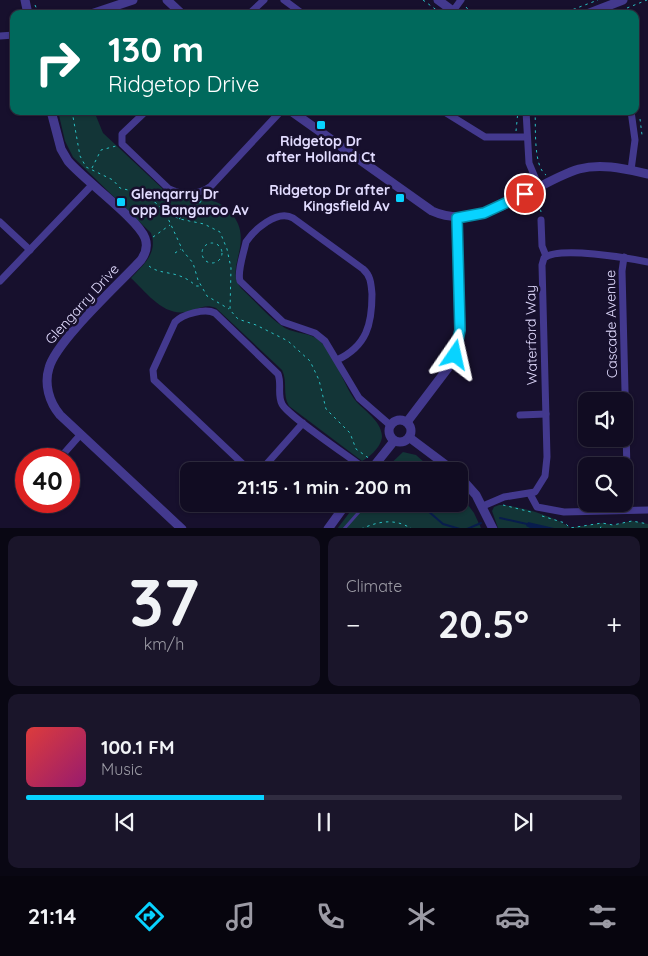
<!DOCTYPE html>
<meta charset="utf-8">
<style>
body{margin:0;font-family:Quicksand,sans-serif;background:#1a152a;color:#f1f3f6;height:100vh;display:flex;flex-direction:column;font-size:19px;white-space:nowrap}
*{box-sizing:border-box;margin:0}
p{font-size:16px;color:#9c9ba5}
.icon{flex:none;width:28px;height:28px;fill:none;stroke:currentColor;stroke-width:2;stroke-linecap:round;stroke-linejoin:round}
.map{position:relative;height:528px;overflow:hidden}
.side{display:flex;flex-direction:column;gap:8px;padding:8px;background:#090713;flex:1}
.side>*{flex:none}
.guide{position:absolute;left:10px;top:10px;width:629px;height:105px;border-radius:10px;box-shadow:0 1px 4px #0004,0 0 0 1px #302c40;background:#00695c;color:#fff;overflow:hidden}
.buttons{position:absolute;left:578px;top:392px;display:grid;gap:10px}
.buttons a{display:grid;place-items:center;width:55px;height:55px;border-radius:10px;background:#110c22;box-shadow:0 1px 4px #0004,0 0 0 1px #302c40;font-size:25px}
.speed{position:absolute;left:15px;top:448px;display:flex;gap:10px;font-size:25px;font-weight:700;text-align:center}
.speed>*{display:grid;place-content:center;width:65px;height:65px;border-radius:50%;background:#110c22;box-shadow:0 1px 4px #0004,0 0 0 1px #302c40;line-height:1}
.speed .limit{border:8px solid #d22;background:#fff;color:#111}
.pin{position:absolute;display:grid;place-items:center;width:42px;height:42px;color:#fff;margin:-21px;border:2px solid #fff;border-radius:50%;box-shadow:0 1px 5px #0007}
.me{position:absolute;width:55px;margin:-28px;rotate:11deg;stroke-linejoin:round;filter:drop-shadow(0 0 4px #0008)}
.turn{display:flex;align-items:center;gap:18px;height:105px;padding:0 15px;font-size:22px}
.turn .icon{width:65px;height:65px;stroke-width:2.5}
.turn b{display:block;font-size:35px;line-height:42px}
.big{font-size:38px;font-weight:800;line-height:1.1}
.side .tile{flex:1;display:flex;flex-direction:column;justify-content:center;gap:8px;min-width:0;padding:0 18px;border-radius:10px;background:#1a152a}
.side .dial{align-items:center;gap:0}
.dial b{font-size:65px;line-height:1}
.song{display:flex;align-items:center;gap:15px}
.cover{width:60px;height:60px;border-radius:8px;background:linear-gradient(135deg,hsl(0 70% 55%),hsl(320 70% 35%))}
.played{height:5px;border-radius:2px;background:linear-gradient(90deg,#08d3ff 40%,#302c40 40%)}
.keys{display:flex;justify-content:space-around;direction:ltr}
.heat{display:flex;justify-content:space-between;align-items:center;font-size:28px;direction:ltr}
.side .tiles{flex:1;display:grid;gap:8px;grid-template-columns:1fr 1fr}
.tile:last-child{grid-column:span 2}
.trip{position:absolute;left:180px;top:462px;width:288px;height:50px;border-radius:10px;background:#110c22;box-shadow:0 1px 4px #0004,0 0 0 1px #302c40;font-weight:800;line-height:50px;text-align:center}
.dock{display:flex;height:80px;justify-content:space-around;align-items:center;background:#07050e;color:#9c9ba5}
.dock .icon{width:35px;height:35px}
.dock .selected{color:#08d3ff}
.dock b{font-size:22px;color:#f1f3f6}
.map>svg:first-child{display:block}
.green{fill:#133537}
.water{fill:#081c4d}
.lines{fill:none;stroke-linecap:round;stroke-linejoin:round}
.stream{stroke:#081c4d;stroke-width:2}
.path{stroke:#2ac1c4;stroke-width:1;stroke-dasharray:2.5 4;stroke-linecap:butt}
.service{stroke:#43398e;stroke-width:3}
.minor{stroke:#43398e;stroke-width:7}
.tertiary{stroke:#43398e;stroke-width:9}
.route-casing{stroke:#0589a6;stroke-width:12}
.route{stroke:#08d3ff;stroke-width:9}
.poi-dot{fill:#08d3ff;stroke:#17102d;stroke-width:2}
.labels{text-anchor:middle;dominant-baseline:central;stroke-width:5;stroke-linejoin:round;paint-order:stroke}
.poi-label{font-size:14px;font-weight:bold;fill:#e2dcff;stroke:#17102d}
.street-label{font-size:14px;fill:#e2dcff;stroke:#17102d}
</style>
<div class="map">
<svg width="648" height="529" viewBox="0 0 648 529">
<rect width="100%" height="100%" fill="#17102d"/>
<g class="green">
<path d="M58,111H94L103,133L165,191C184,202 208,192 226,208C261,239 220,269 243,290C256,302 270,319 285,328C296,334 310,332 320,341C336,356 342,382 355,400C363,410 381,420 382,436C382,446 370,457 362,461L289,406C282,394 288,382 282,370L216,308C204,303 198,310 186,312C163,316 146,292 131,278C144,264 158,253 151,233L73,157L65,141Z"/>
<path d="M403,452L416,455L434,471H383Z"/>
<path d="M459,493L474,513L481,528L337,529L356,504H459Z"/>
<path d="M499,505C517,505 557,517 570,528L602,523L613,525L632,521L648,524V528H498L492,511L494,507Z"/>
</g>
<path class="water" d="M528,522L554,528H530L526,526Z"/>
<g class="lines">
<g class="stream">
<path d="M390,462L395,471"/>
<path d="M420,504L443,524L460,529"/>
<path d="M500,518L527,524"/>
<path d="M467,529L481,523"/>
</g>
<g class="path">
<path d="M423,0L442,14"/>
<path d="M35,5L39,14"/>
<path d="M466,7L472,14"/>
<path d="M627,8L647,0"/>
<path d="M561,14L598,0"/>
<path d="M72,111L80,156L86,167L113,180L120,188L136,192L156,203L166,213L180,219L204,224L220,232L227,249L231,268L230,310L238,319L256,325L288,341L310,361L319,380L326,409L350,433L356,449L370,459"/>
<path d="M535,111C536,127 533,166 546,175"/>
<path d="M640,119L642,135"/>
<path d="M516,131L518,111"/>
<path d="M92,168L101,150L116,146"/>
<path d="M538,197L541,212"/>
<path d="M166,214L183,251L193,263L198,280L207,296L229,309"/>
<path d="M179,219L208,196"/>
<path d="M153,237L170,225"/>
<circle cx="212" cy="253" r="10"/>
<path d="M175,253L181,249"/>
<path d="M149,266C161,276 178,269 196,286H201"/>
<path d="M503,505L531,512"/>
<path d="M542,516L565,523L570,528L602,523L613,525L632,521L648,524"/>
<path d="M361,529C379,521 395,518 412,529"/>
<path d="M600,529L602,524"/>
</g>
<path class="service" d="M344,529L366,504"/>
<g class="minor">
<path d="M284,0L303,14"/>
<path d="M453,11L461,0"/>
<path d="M249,14L264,0"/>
<path d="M0,36L14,35"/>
<path d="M443,111L485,137H527"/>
<path d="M526,111L529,163L539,187"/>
<path d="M631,111L635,140L631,170"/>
<path d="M143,114L122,134V144L169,189C183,196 199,195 211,186L281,111"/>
<path d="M541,220L542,246L546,256"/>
<path d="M0,222L30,250"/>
<path d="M624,257L622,271L628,510"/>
<path d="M0,281L92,185"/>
<path d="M337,360C367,346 372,324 372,294C371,284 371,276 363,269L293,218C277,209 254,230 246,242C244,252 237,272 240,281L283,322L315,333L325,341L359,398L390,425"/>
<path d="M520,415L546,414"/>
<path d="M303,423L263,468L255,470L245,466L154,380L153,370L175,322C183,314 205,308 215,313L278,374C282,384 277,395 282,404C287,415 348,456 361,466L368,471"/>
<path d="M59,459L81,434"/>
<path d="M530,494L537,507L564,512L648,510"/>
<path d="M483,506L504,497L535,492L545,476L547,457L542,265L544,258C559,246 628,258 648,262"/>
</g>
<g class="tertiary">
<path d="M25,0L28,14"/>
<path d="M167,0L182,14"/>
<path d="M438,0L457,14"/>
<path d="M91,14L133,0"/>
<path d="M587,14L623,0"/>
<path d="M51,111L61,149L68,161C84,180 138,219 145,238C148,246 146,253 141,260C120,283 56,341 49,368C44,384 49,402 60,415L182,529"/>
<path d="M291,111L432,211C483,234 532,183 579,169C602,163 625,169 648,174"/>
<circle cx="400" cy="431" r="11"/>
<path d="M407,422L451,364L459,344L457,218"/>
<path d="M410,438L454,471"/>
<path d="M370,471L394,441"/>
<path d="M459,476L476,495L493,529"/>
<path d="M328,529L346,504"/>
</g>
</g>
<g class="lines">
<defs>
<path id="route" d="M455,355L460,330L457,218L484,213L525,194"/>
</defs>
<use href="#route" class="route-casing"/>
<use href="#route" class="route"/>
</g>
<g class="poi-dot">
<rect x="316" y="120" width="10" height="10" rx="2.5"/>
<rect x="395" y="193" width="10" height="10" rx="2.5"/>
<rect x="116" y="197" width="10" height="10" rx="2.5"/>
</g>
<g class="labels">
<g class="poi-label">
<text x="321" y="141">Ridgetop Dr<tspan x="321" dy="16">after Holland Ct</tspan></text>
<text x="390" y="190" text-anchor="end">Ridgetop Dr after<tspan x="390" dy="16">Kingsfield Av</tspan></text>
<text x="131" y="194" text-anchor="start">Glenqarry Dr<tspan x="131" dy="16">opp Bangaroo Av</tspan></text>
</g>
<g class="street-label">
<text transform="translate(82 304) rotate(-48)">Glengarry Drive</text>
<text transform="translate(611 324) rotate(-91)">Cascade Avenue</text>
<text transform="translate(531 335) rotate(-91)">Waterford Way</text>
</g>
</g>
</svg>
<div class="buttons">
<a><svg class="icon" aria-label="sound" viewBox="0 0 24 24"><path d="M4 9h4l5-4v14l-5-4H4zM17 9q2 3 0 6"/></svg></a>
<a><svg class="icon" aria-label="search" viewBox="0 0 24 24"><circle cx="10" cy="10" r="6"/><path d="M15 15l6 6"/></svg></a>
</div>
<div class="speed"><div class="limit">40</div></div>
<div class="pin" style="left:525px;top:194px;background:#d93025"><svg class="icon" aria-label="arrive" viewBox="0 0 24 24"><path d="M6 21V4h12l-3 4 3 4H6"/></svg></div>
<svg class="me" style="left:455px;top:355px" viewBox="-20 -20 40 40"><path d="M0-17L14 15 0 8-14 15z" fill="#08d3ff" stroke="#fff" stroke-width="4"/></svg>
<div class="trip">21:15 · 1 min · 200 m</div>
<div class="guide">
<div class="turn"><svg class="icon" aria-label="right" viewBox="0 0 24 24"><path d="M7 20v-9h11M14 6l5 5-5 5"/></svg><div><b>130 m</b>Ridgetop Drive</div></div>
</div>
</div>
<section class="side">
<div class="tiles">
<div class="tile dial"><b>37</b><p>km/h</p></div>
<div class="tile"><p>Climate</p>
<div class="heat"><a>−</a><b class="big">20.5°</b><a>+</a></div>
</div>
<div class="tile">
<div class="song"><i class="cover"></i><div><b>100.1 FM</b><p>Music</p></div></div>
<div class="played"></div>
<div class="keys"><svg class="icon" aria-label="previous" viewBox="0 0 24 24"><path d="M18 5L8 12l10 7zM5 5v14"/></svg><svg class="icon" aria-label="pause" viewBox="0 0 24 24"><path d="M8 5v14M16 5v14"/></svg><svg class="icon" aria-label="next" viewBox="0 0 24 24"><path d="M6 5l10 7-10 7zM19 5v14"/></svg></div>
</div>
</div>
</section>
<nav class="dock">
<b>21:14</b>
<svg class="icon selected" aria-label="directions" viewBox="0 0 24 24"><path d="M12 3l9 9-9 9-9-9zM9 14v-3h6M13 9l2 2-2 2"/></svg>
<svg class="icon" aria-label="music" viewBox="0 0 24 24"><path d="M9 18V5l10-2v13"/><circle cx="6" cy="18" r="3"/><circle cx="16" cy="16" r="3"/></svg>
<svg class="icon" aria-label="phone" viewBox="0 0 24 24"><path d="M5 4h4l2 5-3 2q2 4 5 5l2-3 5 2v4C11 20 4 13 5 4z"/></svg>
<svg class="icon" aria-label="climate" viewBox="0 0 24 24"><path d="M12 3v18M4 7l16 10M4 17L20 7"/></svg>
<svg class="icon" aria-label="car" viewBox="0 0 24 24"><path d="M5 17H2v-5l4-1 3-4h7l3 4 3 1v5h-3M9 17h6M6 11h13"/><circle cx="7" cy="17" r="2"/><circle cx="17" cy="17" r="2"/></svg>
<svg class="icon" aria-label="filters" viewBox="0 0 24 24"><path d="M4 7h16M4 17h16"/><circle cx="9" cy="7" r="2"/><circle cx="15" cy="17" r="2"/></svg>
</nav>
